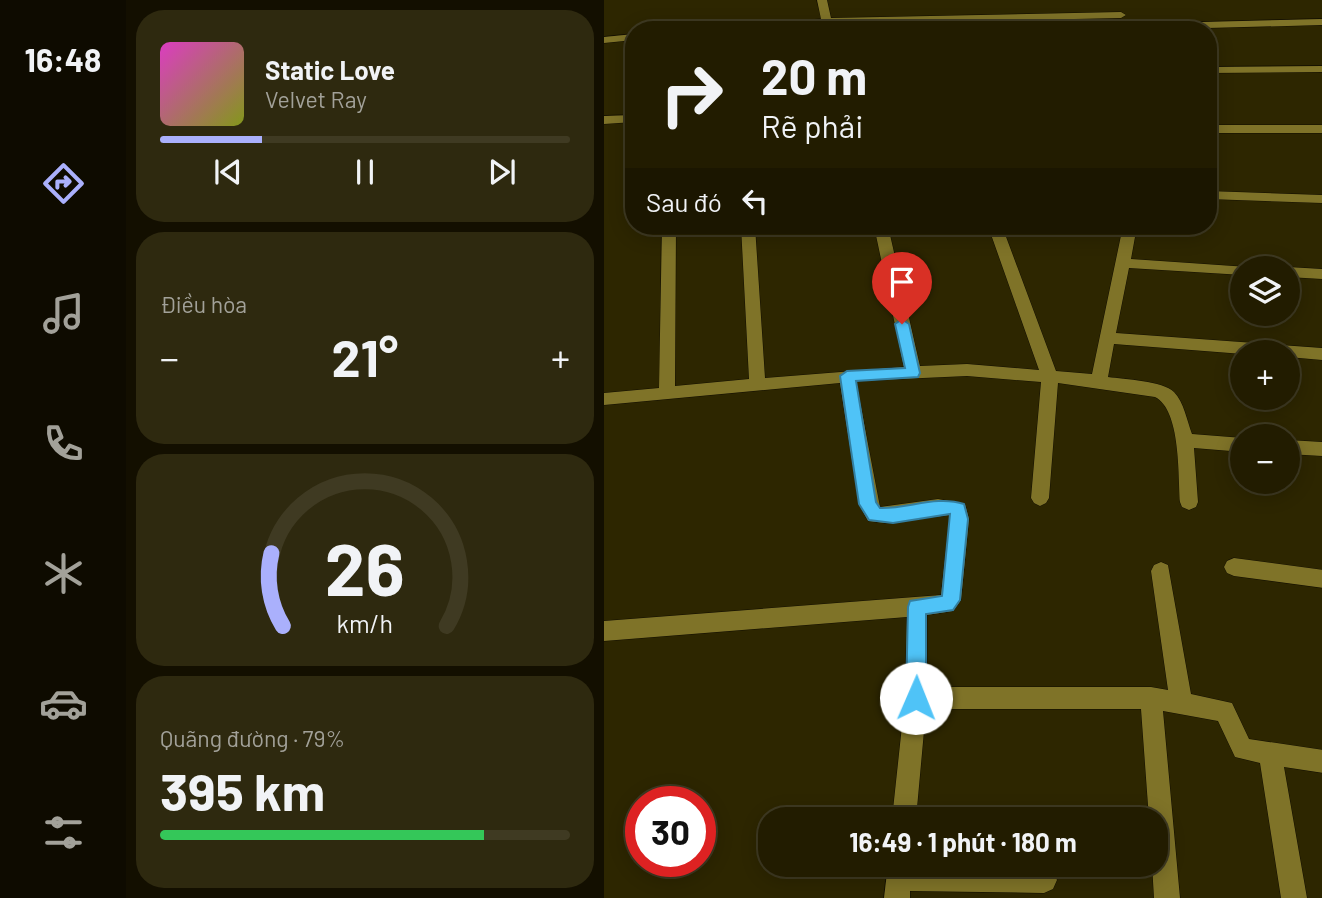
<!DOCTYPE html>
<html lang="vi">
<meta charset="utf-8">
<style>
body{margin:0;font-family:Barlow,sans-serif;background:#2e290f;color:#f1f3f6;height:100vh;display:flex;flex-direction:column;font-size:26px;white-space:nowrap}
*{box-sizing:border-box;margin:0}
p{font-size:23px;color:#a2a199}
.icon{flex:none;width:38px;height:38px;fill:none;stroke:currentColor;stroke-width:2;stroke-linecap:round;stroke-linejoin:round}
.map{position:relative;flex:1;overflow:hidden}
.sheet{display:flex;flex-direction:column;gap:10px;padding:10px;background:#130f00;width:478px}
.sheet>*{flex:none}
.hud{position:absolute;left:21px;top:21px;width:592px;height:214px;border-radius:28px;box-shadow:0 4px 18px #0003,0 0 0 2px #3f3a22;background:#221c00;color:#f1f3f6;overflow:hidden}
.buttons{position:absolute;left:626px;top:256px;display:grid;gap:14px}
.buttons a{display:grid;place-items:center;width:70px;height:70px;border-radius:50%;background:#221c00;box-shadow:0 4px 18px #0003,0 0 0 2px #3f3a22;font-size:35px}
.speed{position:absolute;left:21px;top:786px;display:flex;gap:14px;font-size:35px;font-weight:700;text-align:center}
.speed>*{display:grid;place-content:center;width:91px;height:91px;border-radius:50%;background:#221c00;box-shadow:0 4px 18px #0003,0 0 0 2px #3f3a22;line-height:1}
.speed .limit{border:10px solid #d22;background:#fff;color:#111}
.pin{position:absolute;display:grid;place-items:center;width:60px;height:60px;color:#fff;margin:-72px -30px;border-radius:50% 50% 50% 0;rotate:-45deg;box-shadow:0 0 7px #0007}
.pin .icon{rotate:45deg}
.me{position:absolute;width:77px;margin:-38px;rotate:1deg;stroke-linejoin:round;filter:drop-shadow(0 0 5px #0008)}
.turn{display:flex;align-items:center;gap:24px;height:147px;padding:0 21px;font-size:32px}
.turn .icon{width:91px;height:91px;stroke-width:2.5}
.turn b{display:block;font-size:49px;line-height:60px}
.then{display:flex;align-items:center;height:66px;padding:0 21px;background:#0003;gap:14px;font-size:26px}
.big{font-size:52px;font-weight:700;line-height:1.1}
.sheet .card{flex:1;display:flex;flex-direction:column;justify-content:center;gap:10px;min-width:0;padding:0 24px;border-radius:28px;background:#2e290f}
.sheet .dial{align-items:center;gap:0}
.dial svg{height:182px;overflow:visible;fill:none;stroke:#3f3a22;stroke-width:7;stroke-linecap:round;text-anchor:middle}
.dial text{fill:#f1f3f6;stroke:none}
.song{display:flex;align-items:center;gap:21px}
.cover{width:84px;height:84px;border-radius:10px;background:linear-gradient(135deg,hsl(310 70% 55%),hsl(70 70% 35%))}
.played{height:7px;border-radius:4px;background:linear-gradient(90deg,#aab0fc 25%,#3f3a22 25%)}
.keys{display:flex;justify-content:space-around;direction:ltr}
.heat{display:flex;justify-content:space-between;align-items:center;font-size:38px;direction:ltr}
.charge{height:10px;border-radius:5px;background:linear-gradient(90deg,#34c759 79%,#3f3a22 0)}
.trip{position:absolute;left:154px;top:807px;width:410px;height:70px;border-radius:28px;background:#221c00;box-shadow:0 4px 18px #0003,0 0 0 2px #3f3a22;font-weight:700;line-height:70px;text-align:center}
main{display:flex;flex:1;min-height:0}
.dock{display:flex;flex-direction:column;width:126px;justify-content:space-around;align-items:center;background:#0e0b00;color:#a2a199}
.dock .icon{width:49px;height:49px}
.dock .active{color:#aab0fc}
.dock b{font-size:32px;color:#f1f3f6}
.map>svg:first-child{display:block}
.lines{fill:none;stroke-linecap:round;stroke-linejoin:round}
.street-casing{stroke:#130f00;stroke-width:1}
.street{fill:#7f7328;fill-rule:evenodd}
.route{fill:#4fc3f7;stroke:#337fa1;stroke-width:2}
</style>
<main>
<nav class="dock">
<b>16:48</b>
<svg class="icon active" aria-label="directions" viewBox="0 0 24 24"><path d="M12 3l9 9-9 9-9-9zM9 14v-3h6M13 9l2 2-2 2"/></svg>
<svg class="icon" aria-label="music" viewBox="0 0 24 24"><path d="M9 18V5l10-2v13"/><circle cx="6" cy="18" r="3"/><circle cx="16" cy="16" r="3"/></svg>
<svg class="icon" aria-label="phone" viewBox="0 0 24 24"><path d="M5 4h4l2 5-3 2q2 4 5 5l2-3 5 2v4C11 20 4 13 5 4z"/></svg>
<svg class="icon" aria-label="climate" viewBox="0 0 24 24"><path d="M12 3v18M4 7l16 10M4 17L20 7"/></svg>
<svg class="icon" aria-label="car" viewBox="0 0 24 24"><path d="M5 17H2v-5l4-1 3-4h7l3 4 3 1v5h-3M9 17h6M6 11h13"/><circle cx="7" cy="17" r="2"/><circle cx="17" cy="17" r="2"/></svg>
<svg class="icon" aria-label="filters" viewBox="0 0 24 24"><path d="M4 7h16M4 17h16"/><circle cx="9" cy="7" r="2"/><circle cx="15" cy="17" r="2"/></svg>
</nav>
<section class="sheet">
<div class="card">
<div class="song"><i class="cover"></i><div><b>Static Love</b><p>Velvet Ray</p></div></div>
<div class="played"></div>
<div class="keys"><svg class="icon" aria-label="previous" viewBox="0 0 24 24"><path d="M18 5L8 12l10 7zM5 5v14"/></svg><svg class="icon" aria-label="pause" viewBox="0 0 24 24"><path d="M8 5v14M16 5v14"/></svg><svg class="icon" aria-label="next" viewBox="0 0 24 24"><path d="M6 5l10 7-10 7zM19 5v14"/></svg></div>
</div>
<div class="card"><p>Điều hòa</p>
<div class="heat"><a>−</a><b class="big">21°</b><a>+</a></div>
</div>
<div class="card dial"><svg viewBox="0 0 100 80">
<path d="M14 69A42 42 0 1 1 86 69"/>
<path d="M14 69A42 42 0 0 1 9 37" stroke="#aab0fc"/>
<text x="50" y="56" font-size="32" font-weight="700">26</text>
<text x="50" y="72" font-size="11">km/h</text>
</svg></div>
<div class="card"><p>Quãng đường · 79%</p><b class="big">395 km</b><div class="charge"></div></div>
</section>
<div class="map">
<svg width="719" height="898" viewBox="0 0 719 898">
<rect width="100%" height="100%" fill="#2d2600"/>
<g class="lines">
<defs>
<g id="street">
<path d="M213,0H223L227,18L517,12L522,15L517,18L228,24L229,30H219L218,24L112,30L117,27L217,19Z"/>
<path d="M719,19V25L529,30L513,27L518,24Z"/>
<path d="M30,34V40L0,43V37Z"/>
<path d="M719,66V72L604,73V67Z"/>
<path d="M30,115V122L0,124V116Z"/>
<rect x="604" y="125" width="115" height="8"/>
<path d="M604,191L719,195V203L604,199Z"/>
<path d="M58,226H72L71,386L145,379L137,226H151L161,378L300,367L270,226H284L316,366L363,364L435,370L384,226H398L452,371L488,374L519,226H533L527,259L644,267L639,268V275L525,268L512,333L719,348V360L684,357V352L639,354L510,344L504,377C520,379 559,381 570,392C580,402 583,421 588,434L639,438V452L590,448L594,502L592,507L585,510L578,507L576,502C574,476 577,410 551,397L454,383L445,498L442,503L436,506L430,503L427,498L437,382L363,376L252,381L276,507L334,499L361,504L365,519L357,600L349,611L323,615V687H547L564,690L547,571L550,565L557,562L564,565L587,694L628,703L645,739L719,750V773L680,767L703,898H677L656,763L631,757L614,721L559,711L576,898H550L548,864H551V819H545L537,709H322L312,819H288L301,698L303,617L0,641V621L337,595L346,515L281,523L264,521L255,504L236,383L0,405V393L55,388Z"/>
<path d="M684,267L719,269V279L684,277Z"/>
<path d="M684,440L719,442V456L684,454Z"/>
<path d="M630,558L719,570V588L630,576L623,573L620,567L623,561Z"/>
<path d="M284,864L440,867L449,871L453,880L449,889L440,893L306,891V898H280Z"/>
</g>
</defs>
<use href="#street" class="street-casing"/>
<use href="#street" class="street"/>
</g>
<path class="route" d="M298,319L305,324L316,373L314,377L252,381L272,502L276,508C304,509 332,495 360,504L364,519L356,600L349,610L322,614V698L319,704L312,707L305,704L302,698L304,607L306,601L338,596L346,514L289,523L265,520L255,504L236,376L243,371L301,368L291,324Z"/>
</svg>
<div class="buttons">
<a><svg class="icon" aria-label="layers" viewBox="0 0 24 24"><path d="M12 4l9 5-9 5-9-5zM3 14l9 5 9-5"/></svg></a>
<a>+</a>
<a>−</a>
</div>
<div class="speed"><div class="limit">30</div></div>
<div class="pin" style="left:298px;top:324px;background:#d93025"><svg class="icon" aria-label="arrive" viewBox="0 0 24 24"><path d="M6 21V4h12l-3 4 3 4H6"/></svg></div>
<svg class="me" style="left:312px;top:698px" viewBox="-20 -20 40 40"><circle r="19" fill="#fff"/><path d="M0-13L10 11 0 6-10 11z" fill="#4fc3f7"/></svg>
<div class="trip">16:49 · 1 phút · 180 m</div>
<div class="hud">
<div class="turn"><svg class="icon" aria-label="right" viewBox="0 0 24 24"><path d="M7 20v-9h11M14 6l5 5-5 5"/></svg><div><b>20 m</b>Rẽ phải</div></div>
<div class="then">Sau đó<svg class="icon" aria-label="left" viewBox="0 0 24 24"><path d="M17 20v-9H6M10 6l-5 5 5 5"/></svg></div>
</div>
</div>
</main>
